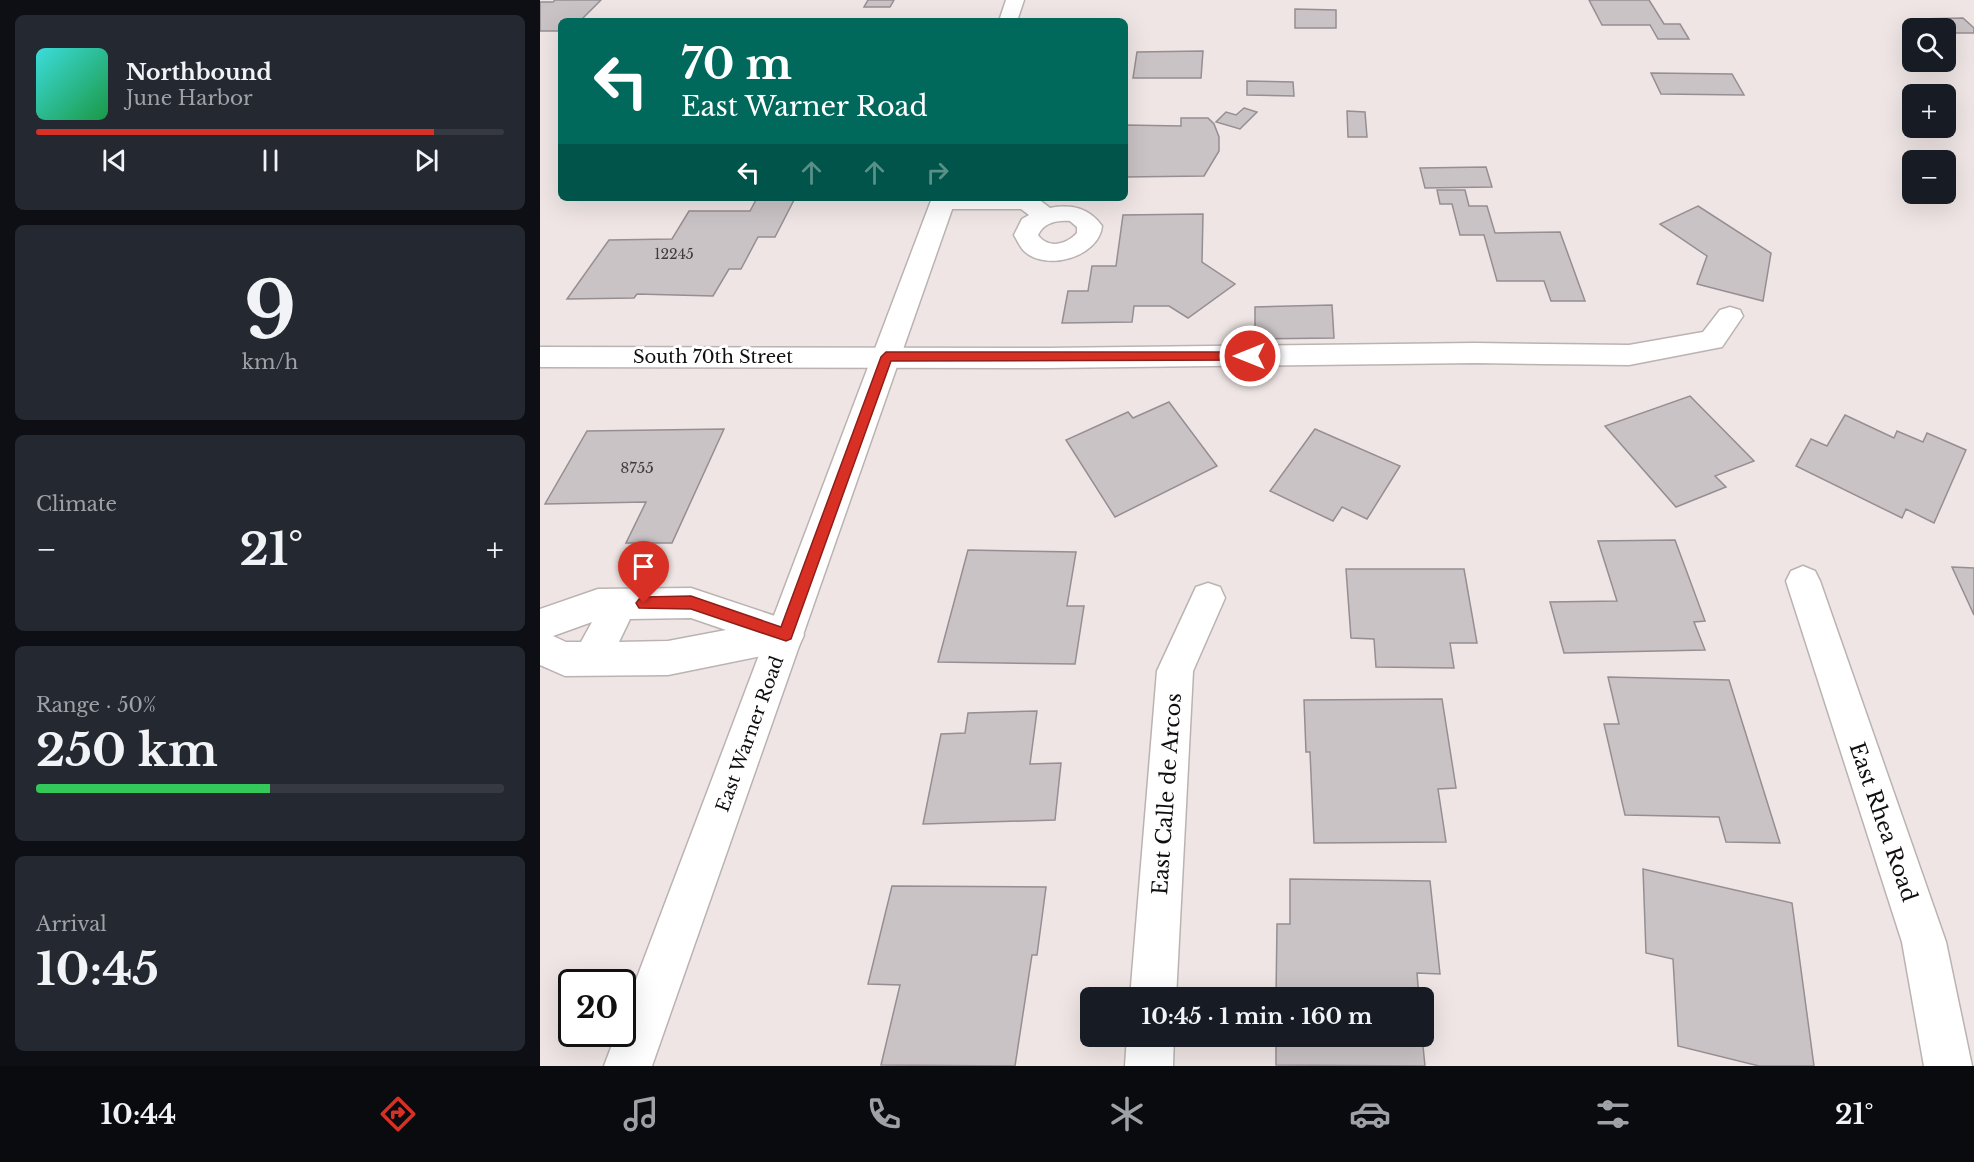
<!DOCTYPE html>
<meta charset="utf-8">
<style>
body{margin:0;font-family:"Libre Baskerville",serif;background:#242831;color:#f1f3f6;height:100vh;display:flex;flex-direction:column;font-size:22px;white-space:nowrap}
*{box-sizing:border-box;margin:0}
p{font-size:20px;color:#9ea1a6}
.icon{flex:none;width:33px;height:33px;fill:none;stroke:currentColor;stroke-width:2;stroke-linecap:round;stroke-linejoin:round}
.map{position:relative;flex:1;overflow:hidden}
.sheet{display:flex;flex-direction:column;gap:15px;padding:15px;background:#0d0f14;width:540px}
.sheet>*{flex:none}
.hud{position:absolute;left:18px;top:18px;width:570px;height:183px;border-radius:9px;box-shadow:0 6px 24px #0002;background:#00695c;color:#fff;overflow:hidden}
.tools{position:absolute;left:1362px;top:18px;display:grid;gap:12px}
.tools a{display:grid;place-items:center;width:54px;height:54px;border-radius:9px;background:#171b24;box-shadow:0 6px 24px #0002;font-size:30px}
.speed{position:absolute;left:18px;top:969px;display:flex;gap:12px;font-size:30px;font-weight:700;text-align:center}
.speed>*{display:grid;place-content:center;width:78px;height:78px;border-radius:50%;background:#171b24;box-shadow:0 6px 24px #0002;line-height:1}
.speed .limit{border:3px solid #111;border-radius:9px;background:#fff;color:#111}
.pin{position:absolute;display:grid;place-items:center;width:51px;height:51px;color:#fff;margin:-62px -26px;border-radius:50% 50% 50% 0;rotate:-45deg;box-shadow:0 0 6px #0007}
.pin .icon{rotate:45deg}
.me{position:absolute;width:66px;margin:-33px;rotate:270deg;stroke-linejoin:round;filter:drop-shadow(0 0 4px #0008)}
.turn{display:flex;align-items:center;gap:21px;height:126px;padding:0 24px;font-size:27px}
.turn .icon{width:78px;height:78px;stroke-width:2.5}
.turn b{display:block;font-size:42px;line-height:51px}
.lanes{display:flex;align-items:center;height:57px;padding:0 24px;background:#0003;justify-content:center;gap:30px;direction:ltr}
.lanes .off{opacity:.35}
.big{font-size:45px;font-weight:700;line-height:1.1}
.sheet .tile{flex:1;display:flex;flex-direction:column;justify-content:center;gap:9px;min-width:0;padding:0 21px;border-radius:9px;background:#242831}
.sheet .dial{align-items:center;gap:0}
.dial b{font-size:78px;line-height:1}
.song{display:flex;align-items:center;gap:18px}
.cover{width:72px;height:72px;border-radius:9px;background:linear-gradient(135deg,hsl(180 70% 55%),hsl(140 70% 35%))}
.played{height:6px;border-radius:3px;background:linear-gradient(90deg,#d93025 85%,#363941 85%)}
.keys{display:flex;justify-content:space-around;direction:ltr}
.heat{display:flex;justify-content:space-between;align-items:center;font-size:33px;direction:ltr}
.charge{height:9px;border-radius:4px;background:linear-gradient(90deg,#34c759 50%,#363941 0)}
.trip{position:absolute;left:540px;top:987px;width:354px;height:60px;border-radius:9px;background:#171b24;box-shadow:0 6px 24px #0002;font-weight:700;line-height:60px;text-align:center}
.menu{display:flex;height:96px;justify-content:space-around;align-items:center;background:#090b0e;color:#9ea1a6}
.menu .icon{width:42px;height:42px}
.menu .on{color:#d93025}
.menu b{font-size:27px;color:#f1f3f6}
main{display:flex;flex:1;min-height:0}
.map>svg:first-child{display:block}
.building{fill:#cac3c6;stroke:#958e92;stroke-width:1.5}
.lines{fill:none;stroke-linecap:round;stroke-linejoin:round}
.minor-casing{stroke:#bbb3b2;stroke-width:3}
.major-casing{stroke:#bbb3b2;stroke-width:3}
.minor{fill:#fff;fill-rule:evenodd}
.major{fill:#fff;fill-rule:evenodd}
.route{fill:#d93025;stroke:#8d1f18;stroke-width:1.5}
.labels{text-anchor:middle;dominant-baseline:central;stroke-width:6;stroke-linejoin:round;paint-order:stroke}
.far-number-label{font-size:14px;fill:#3f3b3c}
.number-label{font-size:15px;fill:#3f3b3c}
.street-label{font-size:18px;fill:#110e0e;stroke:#fff}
.near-street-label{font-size:21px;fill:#110e0e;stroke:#fff}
</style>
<main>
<section class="sheet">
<div class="tile">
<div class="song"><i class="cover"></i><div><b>Northbound</b><p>June Harbor</p></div></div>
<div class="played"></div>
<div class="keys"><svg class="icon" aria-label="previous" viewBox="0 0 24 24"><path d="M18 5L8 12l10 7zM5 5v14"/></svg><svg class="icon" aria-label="pause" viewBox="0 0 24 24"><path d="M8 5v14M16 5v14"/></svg><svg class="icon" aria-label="next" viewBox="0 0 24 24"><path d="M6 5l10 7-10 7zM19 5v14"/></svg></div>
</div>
<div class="tile dial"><b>9</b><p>km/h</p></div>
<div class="tile"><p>Climate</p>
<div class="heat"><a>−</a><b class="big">21°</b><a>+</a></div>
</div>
<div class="tile"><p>Range · 50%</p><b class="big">250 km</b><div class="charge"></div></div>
<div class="tile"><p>Arrival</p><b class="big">10:45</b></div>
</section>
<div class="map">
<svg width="1434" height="1066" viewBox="0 0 1434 1066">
<rect width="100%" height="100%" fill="#eee5e4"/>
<g class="building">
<path d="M15,0H61L40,21H21V31H0V2H13Z"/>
<path d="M328,0H354L350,7H324Z"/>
<path d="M1049,0H1109L1124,24H1140L1149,39H1118L1110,25H1062Z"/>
<path d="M755,9L796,10V28H755Z"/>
<path d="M1423,18L1434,28V33H1406V28H1390L1380,19Z"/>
<path d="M663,51L661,78H593L597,52Z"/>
<path d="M1111,73L1192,74L1204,95L1121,94Z"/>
<path d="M707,81L753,82L754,96L707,95Z"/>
<path d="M704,108L717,112L700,129L676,122L686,112L696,115Z"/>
<path d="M807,111L825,112L827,137H808Z"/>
<path d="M641,118H668L674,124L679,137V151L664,176L585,177V125L641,126Z"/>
<path d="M946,167L952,187L885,188L880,168Z"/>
<path d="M897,190H925L929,206H947L955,233L1020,232L1045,301H1011L1004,281H957L944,235H920L912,204H900Z"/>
<path d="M217,198H255L235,237H218L201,269H189L173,296L97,294L94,298L27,299L69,240L132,239L149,211H210Z"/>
<path d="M1158,206L1231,253L1223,301L1157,284L1167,256L1120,224Z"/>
<path d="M663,214L662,262L695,284L648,318L629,306H594L592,322L522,323L528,291H548L552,266H576L583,215Z"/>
<path d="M792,305L794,338L715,339V307Z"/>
<path d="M1150,396L1214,461L1175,476L1186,487L1136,507L1065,426Z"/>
<path d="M629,402L677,466L575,517L526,440L588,412L593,418Z"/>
<path d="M1305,415L1354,438L1357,431L1383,442L1387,433L1426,450L1394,523L1366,509L1362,518L1256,466L1271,439L1287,446Z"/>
<path d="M184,429L132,543H86L106,502L5,504L47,431Z"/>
<path d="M775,429L860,466L827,519L802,507L793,521L730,491Z"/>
<path d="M1135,540L1165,621L1154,622L1165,650L1024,653L1010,602L1077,601L1058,541Z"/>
<path d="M428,550L536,552L527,606H544L535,664L398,662Z"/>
<path d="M1412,567L1434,568V615Z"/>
<path d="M806,569H924L937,643H910L914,668L836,667L834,639L811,638Z"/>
<path d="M1068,677L1189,680L1240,843L1186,842L1179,817L1085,815L1064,724H1079Z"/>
<path d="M902,699L916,788L898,789L906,842L774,843L770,752H766L764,700Z"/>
<path d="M497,711L490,764L521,763L515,820L383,824L401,734L425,733L428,713Z"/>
<path d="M1103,869L1252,903L1274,1066H1219L1138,1046L1133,959L1106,953Z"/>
<path d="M750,879L890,881L900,974L877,973L879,998H736L737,924H750Z"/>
<path d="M352,886L506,887L497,955H492L475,1066L341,1065L360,985L328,984Z"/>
<path d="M736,1036H882L885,1066L736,1065Z"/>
</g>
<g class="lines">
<defs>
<g id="minor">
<path d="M394,198H497L510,208C532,204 549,208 562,226C559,257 506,272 484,251C480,247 477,240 474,235L482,219L489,215L481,209H403L395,207L391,202ZM530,221L537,227V233C526,245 508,249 498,235C504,222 518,220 530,221Z"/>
<path d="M1190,307L1200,310L1203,316L1182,347L1089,365L935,363L507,368L0,367V347L507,348L935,343L1089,345L1163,332L1180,310Z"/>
<path d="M1263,566L1275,571L1280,581L1406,942L1432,1066H1384L1362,942L1246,581L1251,571Z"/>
<path d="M668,583L680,587L685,598L653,671L636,998H590L617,671L656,587Z"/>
<path d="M151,588L259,624L264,635L259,646L246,651L128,675L25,676L0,665V609L58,589ZM151,618L186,630L128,641L79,642L90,619ZM52,622L41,642H26L13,636Z"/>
<path d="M587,1036H634L633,1066H585Z"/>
</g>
<g id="major">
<path d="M466,0H484L477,21H459Z"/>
<path d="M392,198H416L112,1066H64L76,1034H82V1017Z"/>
</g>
</defs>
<use href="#minor" class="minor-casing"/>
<use href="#major" class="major-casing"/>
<use href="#minor" class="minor"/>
<use href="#major" class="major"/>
</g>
<path class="route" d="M346,352H710L716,356L710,360L351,361L251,639L246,641L151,609L99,608L96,603L99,599L104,597L151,596L241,627L341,357Z"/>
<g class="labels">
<g class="far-number-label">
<text x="134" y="254">12245</text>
</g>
<g class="number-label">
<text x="97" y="467">8755</text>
</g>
<g class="street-label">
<text x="173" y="357">South 70th Street</text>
<text transform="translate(210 734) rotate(-70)">East Warner Road</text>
</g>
<g class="near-street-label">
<text transform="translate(627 794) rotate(-86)">East Calle de Arcos</text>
<text transform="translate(1343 822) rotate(71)">East Rhea Road</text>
</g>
</g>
</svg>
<div class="tools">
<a><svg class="icon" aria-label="search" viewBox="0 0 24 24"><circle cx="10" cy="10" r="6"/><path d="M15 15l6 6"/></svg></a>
<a>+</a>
<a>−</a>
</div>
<div class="speed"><div class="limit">20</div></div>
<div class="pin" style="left:104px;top:603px;background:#d93025"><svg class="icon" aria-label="arrive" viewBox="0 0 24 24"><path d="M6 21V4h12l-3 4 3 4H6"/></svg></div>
<svg class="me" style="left:710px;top:356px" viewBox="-20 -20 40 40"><circle r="17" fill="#d93025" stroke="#fff" stroke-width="3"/><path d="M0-11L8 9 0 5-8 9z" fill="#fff"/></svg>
<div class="trip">10:45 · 1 min · 160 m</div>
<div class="hud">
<div class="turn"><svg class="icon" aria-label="left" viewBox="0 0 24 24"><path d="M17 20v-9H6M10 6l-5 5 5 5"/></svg><div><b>70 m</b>East Warner Road</div></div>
<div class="lanes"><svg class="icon" aria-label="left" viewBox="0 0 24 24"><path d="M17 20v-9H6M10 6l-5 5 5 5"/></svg><svg class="icon off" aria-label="ahead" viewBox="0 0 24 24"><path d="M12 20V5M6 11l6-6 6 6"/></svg><svg class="icon off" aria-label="ahead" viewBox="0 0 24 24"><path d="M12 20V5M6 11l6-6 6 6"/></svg><svg class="icon off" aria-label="right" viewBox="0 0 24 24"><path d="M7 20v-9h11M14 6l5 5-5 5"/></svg></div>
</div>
</div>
</main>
<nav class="menu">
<b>10:44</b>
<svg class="icon on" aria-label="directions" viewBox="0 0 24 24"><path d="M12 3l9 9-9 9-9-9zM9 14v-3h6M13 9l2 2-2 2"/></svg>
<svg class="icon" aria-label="music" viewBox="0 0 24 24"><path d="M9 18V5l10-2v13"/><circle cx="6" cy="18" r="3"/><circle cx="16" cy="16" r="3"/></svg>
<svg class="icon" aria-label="phone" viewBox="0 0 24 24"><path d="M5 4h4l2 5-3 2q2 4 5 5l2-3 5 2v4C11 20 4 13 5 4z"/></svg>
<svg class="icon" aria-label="climate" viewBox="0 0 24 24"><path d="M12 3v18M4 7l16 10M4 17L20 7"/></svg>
<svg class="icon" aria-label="car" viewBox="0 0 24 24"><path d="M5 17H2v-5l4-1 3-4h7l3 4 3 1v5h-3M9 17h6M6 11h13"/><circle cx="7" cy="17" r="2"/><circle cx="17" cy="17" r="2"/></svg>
<svg class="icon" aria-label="filters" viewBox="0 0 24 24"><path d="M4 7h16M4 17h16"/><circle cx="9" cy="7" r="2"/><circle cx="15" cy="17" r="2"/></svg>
<b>21°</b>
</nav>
